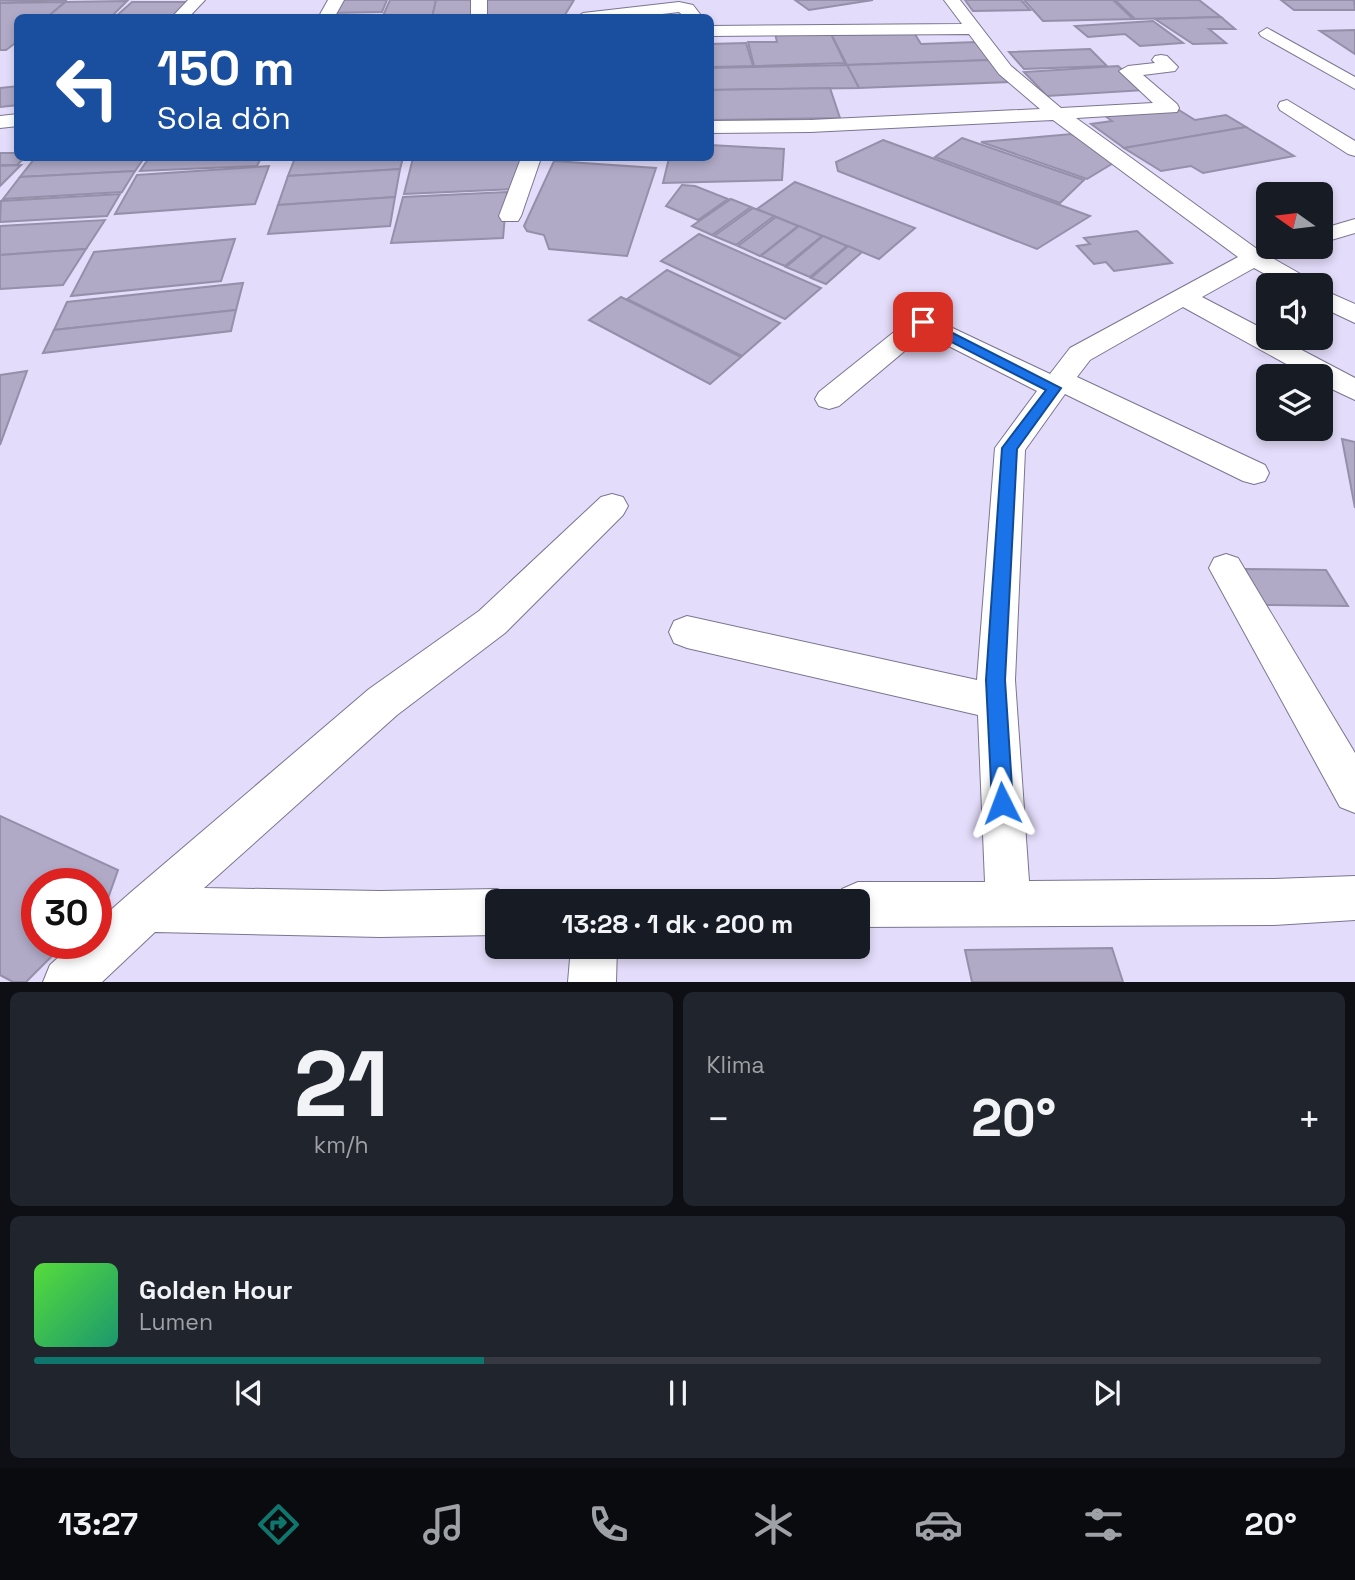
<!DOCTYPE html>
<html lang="tr">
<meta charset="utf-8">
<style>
body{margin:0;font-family:"Space Grotesk",sans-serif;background:#20242c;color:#f1f3f6;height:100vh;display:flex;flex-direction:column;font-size:26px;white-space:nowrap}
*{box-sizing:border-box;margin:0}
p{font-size:23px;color:#9ea1a6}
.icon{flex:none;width:38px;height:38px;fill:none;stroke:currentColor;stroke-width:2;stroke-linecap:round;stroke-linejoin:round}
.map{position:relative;height:982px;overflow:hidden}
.panel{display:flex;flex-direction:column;gap:10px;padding:10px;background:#0d0f14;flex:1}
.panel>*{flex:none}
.banner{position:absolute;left:14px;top:14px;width:700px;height:147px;border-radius:10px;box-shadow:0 4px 10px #0003;background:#1a4fa0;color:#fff;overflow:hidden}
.needle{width:46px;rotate:284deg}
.tools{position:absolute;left:1256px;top:182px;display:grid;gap:14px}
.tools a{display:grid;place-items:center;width:77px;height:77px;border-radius:10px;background:#171b24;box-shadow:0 4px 10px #0003;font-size:35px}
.speed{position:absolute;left:21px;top:868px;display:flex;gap:14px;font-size:35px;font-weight:700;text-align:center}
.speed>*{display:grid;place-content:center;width:91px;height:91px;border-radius:50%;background:#171b24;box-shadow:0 4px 10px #0003;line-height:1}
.speed .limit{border:10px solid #d22;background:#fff;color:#111}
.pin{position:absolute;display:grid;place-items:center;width:60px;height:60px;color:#fff;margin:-30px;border-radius:14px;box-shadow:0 4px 10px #0006}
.me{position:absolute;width:77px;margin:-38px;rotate:357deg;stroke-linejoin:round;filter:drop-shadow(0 0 5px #0008)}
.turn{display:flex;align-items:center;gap:24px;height:147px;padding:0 28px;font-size:32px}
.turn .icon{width:91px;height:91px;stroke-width:2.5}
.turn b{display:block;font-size:49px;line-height:60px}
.big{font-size:52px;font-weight:700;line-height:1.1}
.panel .widget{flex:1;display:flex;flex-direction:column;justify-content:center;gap:10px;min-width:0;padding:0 24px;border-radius:10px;background:#20242c}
.panel .dial{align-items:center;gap:0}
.dial b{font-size:91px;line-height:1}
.song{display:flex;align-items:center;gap:21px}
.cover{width:84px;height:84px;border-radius:10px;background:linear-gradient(135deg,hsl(110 70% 55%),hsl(160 70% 35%))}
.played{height:7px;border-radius:4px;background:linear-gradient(90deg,#0f766e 35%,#363941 35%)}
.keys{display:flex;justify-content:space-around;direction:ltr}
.heat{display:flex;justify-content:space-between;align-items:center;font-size:38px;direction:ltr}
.panel .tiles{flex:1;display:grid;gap:10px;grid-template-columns:1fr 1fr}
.widget:last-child{grid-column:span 2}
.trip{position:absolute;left:485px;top:889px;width:385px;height:70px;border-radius:10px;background:#171b24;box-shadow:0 4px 10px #0003;font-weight:700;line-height:70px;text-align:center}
.tabs{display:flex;height:112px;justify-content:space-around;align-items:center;background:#090b0e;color:#9ea1a6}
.tabs .icon{width:49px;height:49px}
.tabs .selected{color:#0f766e}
.tabs b{font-size:32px;color:#f1f3f6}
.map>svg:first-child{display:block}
.building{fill:#b0aac7;stroke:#958faa;stroke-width:2}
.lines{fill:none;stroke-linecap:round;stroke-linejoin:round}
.minor-casing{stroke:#7b7590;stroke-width:2}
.minor{fill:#fff;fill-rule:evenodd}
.route{fill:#1a73e8;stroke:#114b97;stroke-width:2}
</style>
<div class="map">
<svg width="1355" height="982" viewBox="0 0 1355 982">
<rect width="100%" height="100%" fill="#e3dcfa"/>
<g class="building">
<path d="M0,0H67L0,3Z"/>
<path d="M341,0H387L382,12L334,13Z"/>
<path d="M390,0H436L432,18H382Z"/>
<path d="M436,0H476L475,18H432Z"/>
<path d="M486,0H574L563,18H486Z"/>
<path d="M795,0H873L809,10Z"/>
<path d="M965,0H1021L1030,10L973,11Z"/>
<path d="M1024,0H1113L1133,19L1043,21Z"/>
<path d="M1115,0H1199L1221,17L1135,19Z"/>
<path d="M1281,0H1354L1355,10H1294Z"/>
<path d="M127,1L110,18H46L65,2Z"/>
<path d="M65,2L46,18H18V41L6,50H0V3Z"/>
<path d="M132,2H188L172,18H114Z"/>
<path d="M1221,17L1235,29H1209L1226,43L1193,44L1155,19Z"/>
<path d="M1153,21L1183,43L1140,46L1125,34L1088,37L1075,26Z"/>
<path d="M1355,30V54L1320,31Z"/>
<path d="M913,31L921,44L977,42L991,60L847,65L830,32Z"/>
<path d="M830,32L845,63L754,66L748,42H777L775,33Z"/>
<path d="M746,43L753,66L710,67V44Z"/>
<path d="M1090,49L1107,66L1024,69L1009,52Z"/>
<path d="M991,60L1009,82L859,88L847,65Z"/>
<path d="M847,65L859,88L710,90V68Z"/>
<path d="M1118,66L1146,90L1047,96L1024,72Z"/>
<path d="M18,86V105L0,107V88Z"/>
<path d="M830,88L840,118L710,120V90Z"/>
<path d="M1179,110L1195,120L1226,115L1246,127L1124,148L1091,124L1112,121L1101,113Z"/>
<path d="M1246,127L1294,156L1203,173L1191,166L1161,171L1124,148Z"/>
<path d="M1072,134L1115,162L1087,179L981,142Z"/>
<path d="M962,138L1084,180L1060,203L935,157Z"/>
<path d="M883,140L1090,216L1037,249L838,171L836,162Z"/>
<path d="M710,145L784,149L782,180L663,183L669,158H710Z"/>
<path d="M0,153H18V158H24L17,165H0Z"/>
<path d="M35,158H144L135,171L20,177Z"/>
<path d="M149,158H261L257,166L140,171Z"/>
<path d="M295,158H403L400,169L288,176Z"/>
<path d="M413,158H525L514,189L404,194Z"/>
<path d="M554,161L656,168L627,256L549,249L544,235L527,231L524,226Z"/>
<path d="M21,165L0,186V166Z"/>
<path d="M269,166L255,204L115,214L137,175Z"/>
<path d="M400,169L395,197L278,205L288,176Z"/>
<path d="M135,171L122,192L3,199L20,177Z"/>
<path d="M795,182L915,228L879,259L757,209Z"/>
<path d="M682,185L695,186L728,199L698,220L666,206Z"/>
<path d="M507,192L503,238L391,243L403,197Z"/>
<path d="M120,194L107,216L0,222L1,201Z"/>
<path d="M395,197L390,226L268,234L278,205Z"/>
<path d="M731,199L751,207L712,235L692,226Z"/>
<path d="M753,208L774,216L736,245L714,236Z"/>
<path d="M776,217L798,226L760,256L738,246Z"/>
<path d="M105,220L86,249L0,255V226Z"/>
<path d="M799,226L822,236L785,266L761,256Z"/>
<path d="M1137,231L1172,263L1114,271L1106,262L1094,264L1077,246L1090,244L1084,238Z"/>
<path d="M699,234L821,288L785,319L661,261Z"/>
<path d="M823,236L847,246L810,277L786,267Z"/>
<path d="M235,239L221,281L71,296L94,252Z"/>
<path d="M848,246L862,252L826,284L811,278Z"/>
<path d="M86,249L63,285L0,289V255Z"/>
<path d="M667,270L780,323L742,356L627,299Z"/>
<path d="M243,283L236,310L54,330L67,302Z"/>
<path d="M621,297L741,357L710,384L589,320Z"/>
<path d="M236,310L231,331L43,353L54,330Z"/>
<path d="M27,371L0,445V375Z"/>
<path d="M1342,439L1355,442V508Z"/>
<path d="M1245,569L1326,570L1348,606L1264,605Z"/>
<path d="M0,816L118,870L106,904L96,913V884H37V943H65L26,982H13L0,975Z"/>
<path d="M1112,948L1123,982H972L965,950Z"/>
</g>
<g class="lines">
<defs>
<g id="minor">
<path d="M188,0H205L188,18H171Z"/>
<path d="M328,0H344L334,18H318Z"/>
<rect x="471" y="0" width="16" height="18"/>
<path d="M944,0H960L1011,66L1061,108L1153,103L1119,71L1128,66L1155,63L1152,60L1155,56L1161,55L1167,56L1178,67L1175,71L1143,75L1177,104L1179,108L1177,112L1076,118L1257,249L1269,246L1301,247L1297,252L1274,259L1311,280L1314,285H1285L1254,268L1202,297L1269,332V338H1279L1355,378V400L1321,384V376H1308L1183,307L1090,360L1077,377L1265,465L1269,473L1265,481L1254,484L1243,481L1065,394L1025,450L1015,680L1029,881L1274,879L1355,876V920L1274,925L858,927V901H837L842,889L858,882H985L978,715L687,648L674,643L669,632L674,621L687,616L977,680L995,448L1037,391L925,334L839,406L829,409L819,406L815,399L819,392L914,316L923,314L1050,374L1070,348L1238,257L1053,120L810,132L710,133V121L810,120L1040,109L999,74L969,34L710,36V26L962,24Z"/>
<path d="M679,2L693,5L703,18H686L679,12L629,18H575L583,13Z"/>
<path d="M1267,28L1355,77V89L1261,36L1259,33Z"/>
<path d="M1287,100L1355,141V156L1348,154L1280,110L1278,106L1280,102Z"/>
<path d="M18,114V126L0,128V116Z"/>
<path d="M521,158H541L521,216L518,221H502L499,216Z"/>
<path d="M1355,219V233L1321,243V229Z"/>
<path d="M1321,289L1355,304V323L1321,307Z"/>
<path d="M612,494L623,497L628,506L623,515L505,633L397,715L204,888L380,891L497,889L513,896L515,901H497V935L380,937L155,932L102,982H43L50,965L74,943H96V923L130,893L369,689L479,611L601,497Z"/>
<path d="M1226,554L1238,558L1355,753V813L1340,807L1209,568L1214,558Z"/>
<path d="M571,947H617L616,982H568Z"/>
</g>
</defs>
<use href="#minor" class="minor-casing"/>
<use href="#minor" class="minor"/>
</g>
<path class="route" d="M923,318L1061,388L1017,449L1005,680L1013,803L1010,810L1002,813L995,810L992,803L986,680L1002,448L1046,390L918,325V319Z"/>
</svg>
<div class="tools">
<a><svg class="needle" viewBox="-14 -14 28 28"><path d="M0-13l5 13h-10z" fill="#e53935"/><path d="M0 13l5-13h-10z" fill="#9ea1a6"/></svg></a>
<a><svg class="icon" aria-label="sound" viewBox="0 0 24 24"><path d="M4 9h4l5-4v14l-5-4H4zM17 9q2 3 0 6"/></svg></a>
<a><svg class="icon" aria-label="layers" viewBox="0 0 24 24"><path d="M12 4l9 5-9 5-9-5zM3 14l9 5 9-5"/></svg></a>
</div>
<div class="speed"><div class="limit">30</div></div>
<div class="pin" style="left:923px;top:322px;background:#d93025"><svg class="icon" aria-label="arrive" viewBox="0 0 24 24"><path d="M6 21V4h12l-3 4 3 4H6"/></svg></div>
<svg class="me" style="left:1002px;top:803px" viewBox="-20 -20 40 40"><path d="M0-17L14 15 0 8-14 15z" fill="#1a73e8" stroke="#fff" stroke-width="4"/></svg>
<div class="trip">13:28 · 1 dk · 200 m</div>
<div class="banner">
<div class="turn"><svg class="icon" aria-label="left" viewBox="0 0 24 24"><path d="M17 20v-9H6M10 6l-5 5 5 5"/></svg><div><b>150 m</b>Sola dön</div></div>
</div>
</div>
<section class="panel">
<div class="tiles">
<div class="widget dial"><b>21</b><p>km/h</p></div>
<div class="widget"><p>Klima</p>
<div class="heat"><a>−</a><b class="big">20°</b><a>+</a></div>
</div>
<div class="widget">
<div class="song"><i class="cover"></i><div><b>Golden Hour</b><p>Lumen</p></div></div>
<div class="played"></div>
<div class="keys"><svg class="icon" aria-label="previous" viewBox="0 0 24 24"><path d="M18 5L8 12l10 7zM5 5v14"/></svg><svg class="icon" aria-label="pause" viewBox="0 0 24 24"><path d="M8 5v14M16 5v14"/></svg><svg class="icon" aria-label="next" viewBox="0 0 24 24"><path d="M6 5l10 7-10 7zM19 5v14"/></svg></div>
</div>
</div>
</section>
<nav class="tabs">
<b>13:27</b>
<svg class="icon selected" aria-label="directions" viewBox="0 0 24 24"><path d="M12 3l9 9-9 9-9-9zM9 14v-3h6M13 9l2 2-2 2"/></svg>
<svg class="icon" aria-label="music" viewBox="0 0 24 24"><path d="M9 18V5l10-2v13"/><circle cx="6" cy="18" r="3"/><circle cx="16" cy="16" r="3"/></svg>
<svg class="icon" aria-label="phone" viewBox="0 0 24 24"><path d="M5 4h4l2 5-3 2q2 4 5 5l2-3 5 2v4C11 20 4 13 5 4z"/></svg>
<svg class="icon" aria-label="climate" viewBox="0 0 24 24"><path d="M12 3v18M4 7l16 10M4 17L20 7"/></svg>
<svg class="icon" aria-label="car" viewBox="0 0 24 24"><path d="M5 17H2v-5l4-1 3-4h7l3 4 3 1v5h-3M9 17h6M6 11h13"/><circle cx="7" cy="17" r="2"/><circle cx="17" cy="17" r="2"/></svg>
<svg class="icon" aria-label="filters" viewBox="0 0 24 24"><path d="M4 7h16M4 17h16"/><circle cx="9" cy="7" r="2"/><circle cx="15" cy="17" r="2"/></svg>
<b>20°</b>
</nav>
